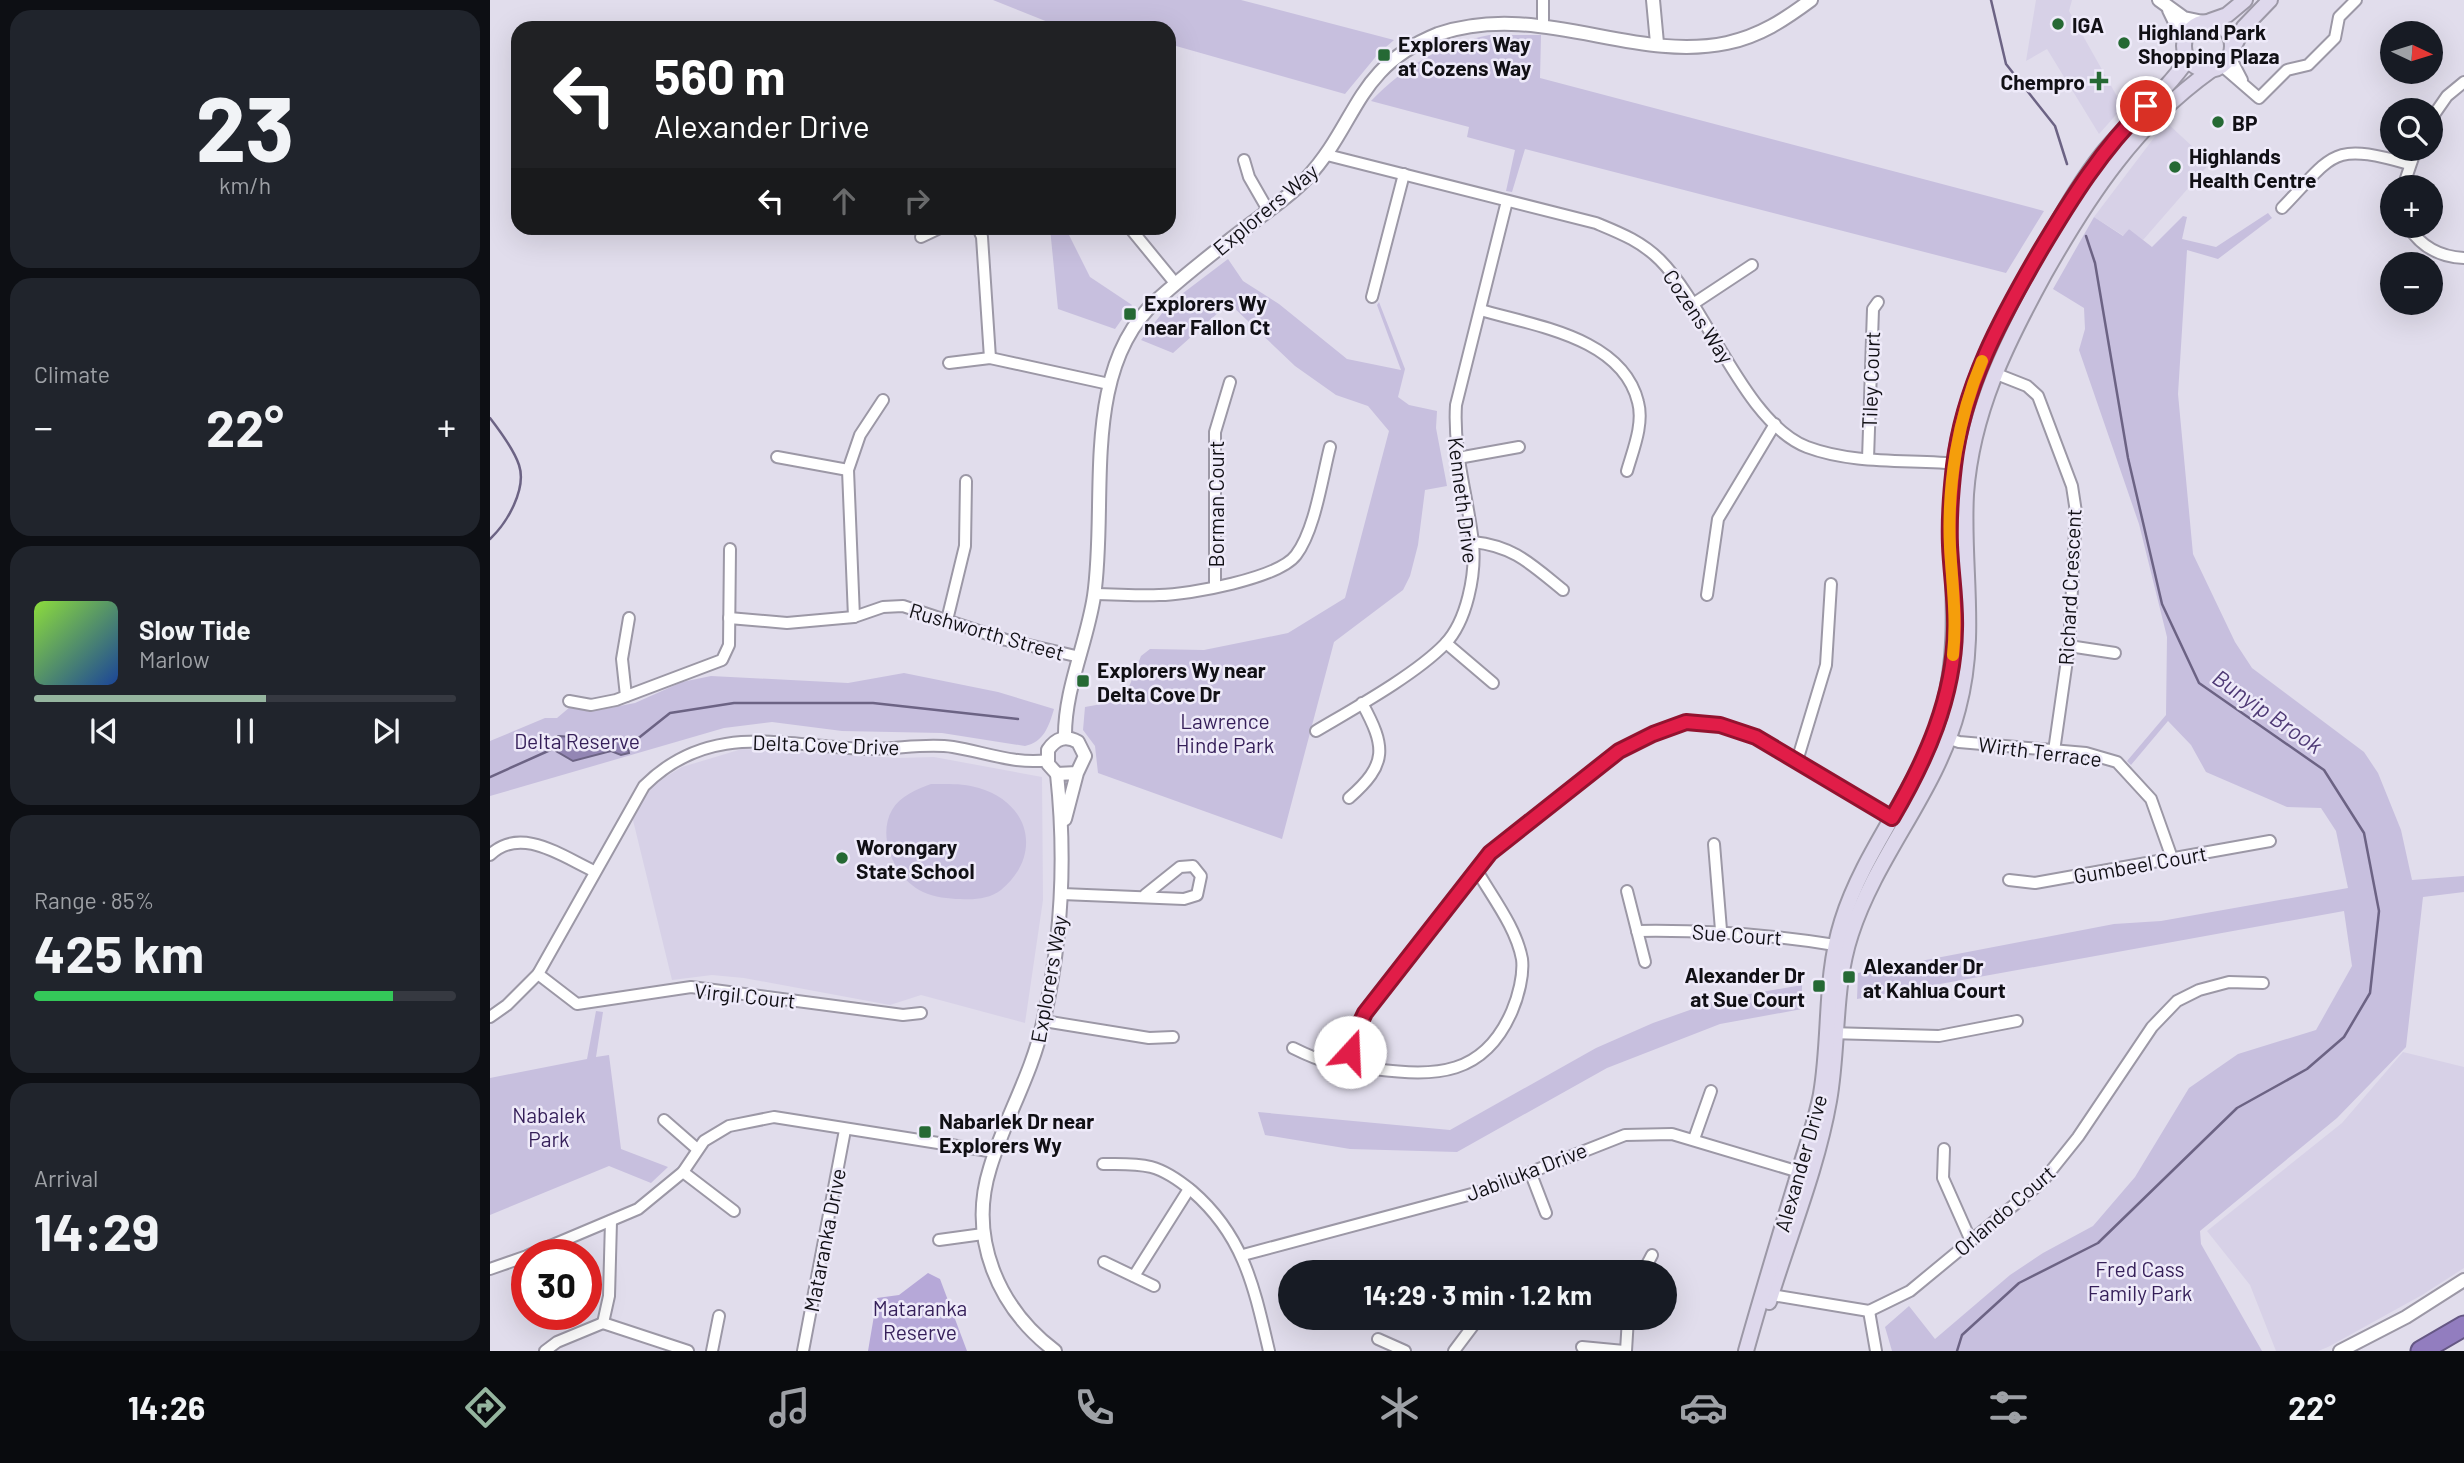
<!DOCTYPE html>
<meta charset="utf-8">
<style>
body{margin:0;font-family:Barlow,sans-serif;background:#20242c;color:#f1f3f6;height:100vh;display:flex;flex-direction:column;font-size:26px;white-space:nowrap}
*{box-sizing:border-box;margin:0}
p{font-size:23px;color:#9ea1a6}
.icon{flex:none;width:38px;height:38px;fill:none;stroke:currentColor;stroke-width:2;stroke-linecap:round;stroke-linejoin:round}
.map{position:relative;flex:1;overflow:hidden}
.panel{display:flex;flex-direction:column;gap:10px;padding:10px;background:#0d0f14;width:490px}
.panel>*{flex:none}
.banner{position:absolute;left:21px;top:21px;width:665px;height:214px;border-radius:21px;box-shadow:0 7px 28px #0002;background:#202124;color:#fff;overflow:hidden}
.needle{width:46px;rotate:94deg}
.tools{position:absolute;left:1890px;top:21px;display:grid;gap:14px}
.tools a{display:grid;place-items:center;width:63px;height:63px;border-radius:50%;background:#171b24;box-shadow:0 7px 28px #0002;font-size:35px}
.speed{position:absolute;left:21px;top:1239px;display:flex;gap:14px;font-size:35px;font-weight:700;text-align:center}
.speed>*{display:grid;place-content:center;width:91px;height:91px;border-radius:50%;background:#171b24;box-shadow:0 7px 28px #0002;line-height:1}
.speed .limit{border:10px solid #d22;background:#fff;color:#111}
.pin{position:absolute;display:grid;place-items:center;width:60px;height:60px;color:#fff;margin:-30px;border:4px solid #fff;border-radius:50%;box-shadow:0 2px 7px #0007}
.me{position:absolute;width:77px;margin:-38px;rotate:20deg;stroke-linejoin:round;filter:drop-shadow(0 0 5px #0008)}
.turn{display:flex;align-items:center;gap:24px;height:147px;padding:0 28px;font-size:32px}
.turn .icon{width:91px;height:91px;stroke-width:2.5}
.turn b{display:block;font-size:49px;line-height:60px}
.lanes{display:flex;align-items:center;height:66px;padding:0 28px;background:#0003;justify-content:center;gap:35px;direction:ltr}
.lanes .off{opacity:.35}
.big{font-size:52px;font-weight:700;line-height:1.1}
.panel .card{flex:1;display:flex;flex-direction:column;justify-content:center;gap:10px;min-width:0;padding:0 24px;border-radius:21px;background:#20242c}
.panel .dial{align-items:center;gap:0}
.dial b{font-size:91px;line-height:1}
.song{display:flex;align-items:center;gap:21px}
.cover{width:84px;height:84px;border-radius:10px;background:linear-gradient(135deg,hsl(90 70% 55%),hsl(220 70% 35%))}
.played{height:7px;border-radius:4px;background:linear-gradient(90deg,#95b59f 55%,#363941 55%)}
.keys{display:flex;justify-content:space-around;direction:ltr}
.heat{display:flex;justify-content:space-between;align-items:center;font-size:38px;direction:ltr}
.charge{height:10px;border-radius:5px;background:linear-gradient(90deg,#34c759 85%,#363941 0)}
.trip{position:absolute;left:788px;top:1260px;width:399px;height:70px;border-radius:35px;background:#171b24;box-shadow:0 7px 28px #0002;font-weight:700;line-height:70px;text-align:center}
.menu{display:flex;height:112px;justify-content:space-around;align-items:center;background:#090b0e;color:#9ea1a6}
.menu .icon{width:49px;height:49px}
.menu .current{color:#95b59f}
.menu b{font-size:32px;color:#f1f3f6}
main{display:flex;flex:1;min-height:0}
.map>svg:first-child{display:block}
.built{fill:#d7d1e7}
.green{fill:#c7bfde}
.forest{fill:#b6a8d8}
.water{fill:#9386b4;stroke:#6c6384;stroke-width:2}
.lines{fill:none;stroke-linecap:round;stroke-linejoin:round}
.stream{stroke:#6c6384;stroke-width:2.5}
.minor-casing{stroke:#9c98a6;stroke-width:14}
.tertiary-casing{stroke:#9c98a6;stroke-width:16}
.secondary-casing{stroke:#9c98a6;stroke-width:18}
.motorway-casing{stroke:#655784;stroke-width:23}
.minor{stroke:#fff;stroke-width:10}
.tertiary{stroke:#fff;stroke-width:12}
.secondary{stroke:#ded8ec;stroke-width:14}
.motorway{stroke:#927dbf;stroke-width:19}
.route-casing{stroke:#92132f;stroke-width:18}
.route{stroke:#e11d48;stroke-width:12}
.slow{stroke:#f59e0b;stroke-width:12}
.poi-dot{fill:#256934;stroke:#eeeaf9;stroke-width:2.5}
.labels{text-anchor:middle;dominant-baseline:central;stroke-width:5;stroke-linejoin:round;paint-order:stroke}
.poi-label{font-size:21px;font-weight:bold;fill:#111015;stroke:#eeeaf9;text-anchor:start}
.street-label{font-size:21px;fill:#111015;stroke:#eeeaf9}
.park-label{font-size:21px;fill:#351f59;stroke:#eeeaf9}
.water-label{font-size:23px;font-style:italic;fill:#4f3a76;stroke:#eeeaf9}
</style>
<main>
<section class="panel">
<div class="card dial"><b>23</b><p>km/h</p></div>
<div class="card"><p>Climate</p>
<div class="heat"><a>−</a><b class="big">22°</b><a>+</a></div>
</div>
<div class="card">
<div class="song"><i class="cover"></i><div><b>Slow Tide</b><p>Marlow</p></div></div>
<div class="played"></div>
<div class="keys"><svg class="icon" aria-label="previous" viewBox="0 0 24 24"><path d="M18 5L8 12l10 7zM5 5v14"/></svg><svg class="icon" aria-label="pause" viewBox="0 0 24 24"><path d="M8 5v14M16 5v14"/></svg><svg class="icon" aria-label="next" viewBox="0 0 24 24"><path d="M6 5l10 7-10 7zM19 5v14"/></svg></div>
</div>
<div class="card"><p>Range · 85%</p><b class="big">425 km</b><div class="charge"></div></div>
<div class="card"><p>Arrival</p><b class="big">14:29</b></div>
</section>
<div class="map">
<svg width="1974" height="1351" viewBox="0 0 1974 1351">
<rect width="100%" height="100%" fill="#e1ddec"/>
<g class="built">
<path d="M1546,0H1582L1579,11L1633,107L1609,134L1557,49L1536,61Z"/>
<path d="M1676,122L1720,163L1653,240L1639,229L1634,236L1604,217Z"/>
<path d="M252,749L408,758L444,757L552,777L553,900L535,1023L431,995L400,1005L254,978L222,975L182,980L142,816L162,785L192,767Z"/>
<path d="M1913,1052L1974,1067V1268L1932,1295L1838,1347L1828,1351H1786L1760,1285L1717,1231L1852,1123Z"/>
</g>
<g class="green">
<path d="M503,0H751L904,40L888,54L855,94L679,44V28H573Z"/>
<path d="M999,35H1051L1050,78L1554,211L1516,273L1035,149L1022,192L1016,191L1025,150L977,137L979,127L881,101C916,65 951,45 999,35Z"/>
<path d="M1778,213L1782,218L1728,259L1697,250L1688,394L1703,554L1745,642L1762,668L1874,752L1888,773L1911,830L1922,880L1974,876V892L1933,897L1916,1047L1847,1118L1710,1231L1711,1244L1772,1351H1402L1395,1327L1419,1306L1445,1339L1520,1275L1553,1253L1603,1226L1645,1177L1699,1088L1748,1054L1826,1030L1862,966L1854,911L1367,999L1368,973L1624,924L1671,921L1858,888L1846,831L1831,808L1797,807L1716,772L1701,745L1678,721L1641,765L1637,761L1676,715L1677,637L1649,524L1589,350L1595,329L1594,308L1563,289L1604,217L1633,236L1639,229L1662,247L1693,216L1697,217L1692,239L1726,247Z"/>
<path d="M560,228H579V235L600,277L642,305L625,329L568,309Z"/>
<path d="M738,259L753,281L789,304L857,359L911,370L887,305L889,302L915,369L908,397L919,405L947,411L946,428L957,486L935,490L928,545L920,576L913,590L844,642L792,839L608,773L605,746L593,730L595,707L634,700L651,656L660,649L714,650L798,633L855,598L899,431L878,406L846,395L805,366L739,303L683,353L651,340L680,303Z"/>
<path d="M414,673L508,692L564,709C559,726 554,742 535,746L452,733L352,731L282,722L234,728L0,796V741L55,718H67L80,707L109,710L145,703L192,682L221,676L358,683Z"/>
<path d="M441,784C457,784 474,783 489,788C540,803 553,855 511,890C499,899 484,900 470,899C459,899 444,897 433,892C406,880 386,838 402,810C410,796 427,789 441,784Z"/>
<path d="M1312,985V1009L1230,1024L1117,1068L967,1152L860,1149L775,1135L768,1112L960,1130L1106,1048L1163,1023L1231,999Z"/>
<path d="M106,1011L113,1012L106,1057L119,1055L131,1149L178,1167L161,1183L119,1166L0,1215V1078L97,1059Z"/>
</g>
<path class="forest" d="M438,1273L450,1279L477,1351H378L387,1298L409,1295Z"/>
<path class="water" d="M68,736L130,740L137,743L139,753L131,755L121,751L83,761L66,751L64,743Z"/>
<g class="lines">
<g class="stream">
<path d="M1501,0L1516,64L1565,126L1577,164"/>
<path d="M0,418C10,431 24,450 29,465C37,489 17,523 0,539"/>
<path d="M136,748L180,713L244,703H383L528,719"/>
<path d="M0,777L67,747"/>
<path d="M1467,1351L1472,1335L1529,1283L1608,1243L1747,1108L1817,1069L1854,1037L1880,993L1889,911L1874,833L1834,770L1709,683L1672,604L1638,458L1605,263L1596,236"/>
</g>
<defs>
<g id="minor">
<path d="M1053,22V0"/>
<path d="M1740,57L1752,80"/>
<path d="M1732,66L1769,98L1797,70L1818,65L1845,38L1849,17L1866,0"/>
<path d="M1941,119L1957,96L1974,82"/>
<path d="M837,155L1106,223C1130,233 1151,241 1170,260C1217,307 1255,423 1317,447C1365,465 1419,459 1470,464"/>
<path d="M754,160L759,177L778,210"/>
<path d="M1913,187L1926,149"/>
<path d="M1792,208C1845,153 1841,142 1919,164"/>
<path d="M1918,226C1931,247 1949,257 1974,258"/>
<path d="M488,228L492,237L500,358"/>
<path d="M640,228L685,283"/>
<path d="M431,237L450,228"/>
<path d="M882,297L914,174"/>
<path d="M1203,304L1262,265"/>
<path d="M991,310C1044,326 1132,337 1148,402C1154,424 1143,450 1137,471"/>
<path d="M459,363L500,358L619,384"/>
<path d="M1504,373L1537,386L1548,396L1582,486L1586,512L1579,646L1564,751"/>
<path d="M287,457L358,470"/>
<path d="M968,458L1029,447"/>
<path d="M1378,459L1383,309L1388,302"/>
<path d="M983,542C1024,546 1042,565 1073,590"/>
<path d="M725,586V432L740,382"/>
<path d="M604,594C626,594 648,596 669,595C699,595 789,578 806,555C825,530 832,478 840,447"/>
<path d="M1217,595L1228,519L1285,424"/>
<path d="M364,617L358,470L370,435L393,400"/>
<path d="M239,618L297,623L364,617L393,607L413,606L516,640L590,657"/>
<path d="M457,620L475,546L476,481"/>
<path d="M956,643L1003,683"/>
<path d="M1579,646L1625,653"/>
<path d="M136,696L132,659L139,618"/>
<path d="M79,701L101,705L126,700L232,660L239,645L240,549"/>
<path d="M826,731C863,709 925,675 955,644C977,621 986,574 983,543C978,497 963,453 966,405L1017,201"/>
<path d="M1445,734L1469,742L1596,753L1627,762L1661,799L1682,858"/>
<path d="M1307,761L1336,665L1341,584"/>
<path d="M859,798C898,764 896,747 872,703"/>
<path d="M1224,844L1231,930"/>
<path d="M0,855C31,825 73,857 104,871"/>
<path d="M1519,880L1545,883L1780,841"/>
<path d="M1137,891L1155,962"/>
<path d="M572,894L694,899L707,895L711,876L703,866L690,867L655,895"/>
<path d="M1147,931C1215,930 1279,934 1345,945"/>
<path d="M48,974L87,1004L201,987L413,1015L431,1013"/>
<path d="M0,1017L17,1005L48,974L154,786C222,718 299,748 382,749C409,749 436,743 463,747C494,752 527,765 558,760"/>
<path d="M554,1021L659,1038L683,1037"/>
<path d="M1339,1033L1449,1036L1527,1021"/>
<path d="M803,1048C837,1065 848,1065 884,1069C946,1077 994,1076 1022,1011C1028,997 1034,975 1032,959C1026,927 1002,897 986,869"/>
<path d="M858,1066L863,1038L875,1013L1000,853L1129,751L1163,734L1196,722L1230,725L1266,737L1407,820"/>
<path d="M174,1120L206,1148"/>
<path d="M1204,1139L1221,1091"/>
<path d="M1454,1149L1453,1178L1481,1241"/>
<path d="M613,1164C628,1164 645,1163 661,1167C676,1171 690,1181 702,1191C754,1236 764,1287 779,1351"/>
<path d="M193,1172L244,1211"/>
<path d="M1041,1174L1056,1213"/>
<path d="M449,1240L493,1234"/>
<path d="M39,1255L148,1209L193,1172L214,1141L239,1126L284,1117L505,1152"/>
<path d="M753,1255L993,1191L1135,1135L1182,1134L1316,1174"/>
<path d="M614,1262L664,1286"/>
<path d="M0,1269L37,1256"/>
<path d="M1153,1272L1162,1255"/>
<path d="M644,1276L699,1189"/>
<path d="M1276,1294L1379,1311L1420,1291L1552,1182L1588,1137L1662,1027L1687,1001L1709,990L1739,982L1773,983"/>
<path d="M1379,1311L1386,1351"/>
<path d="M113,1323L119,1296L121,1221"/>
<path d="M888,1339L915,1351"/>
<path d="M1092,1347L1134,1351"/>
<path d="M55,1351L67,1342L113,1323L198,1351"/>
<path d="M222,1351L229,1316"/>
<path d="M313,1351L355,1130"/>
<path d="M964,1351L988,1319"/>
<path d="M1136,1351L1138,1318"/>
</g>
<g id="tertiary">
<path d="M1163,0L1167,43"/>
<path d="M1669,0L1694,18L1713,22"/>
<path d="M1679,10L1694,41"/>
<path d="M575,738C574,690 597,643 604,596C618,502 589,370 667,300C697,273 729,248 762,223C780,209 800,196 816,179C869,122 864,68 948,34C1049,0 1143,63 1237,43C1270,36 1294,20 1321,0"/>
<path d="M575,819L587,773L595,756L588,742C576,735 566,738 558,750V764L567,774L587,773"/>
<path d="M565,1351C508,1308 478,1238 500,1168C515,1118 542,1074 553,1023C572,941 576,857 567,774"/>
<path d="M1850,1351L1916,1317L1974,1280"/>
</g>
<g id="secondary">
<path d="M1720,21L1737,15L1755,0"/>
<circle cx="1718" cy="46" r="24"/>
<path d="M1743,48L1754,27L1780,0"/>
<path d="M1279,1302C1299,1236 1327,1169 1339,1101C1349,1045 1343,988 1361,934C1387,854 1447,791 1468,709C1488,635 1472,568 1476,494C1482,412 1516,344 1555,273C1599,195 1646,124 1720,71"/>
<path d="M1256,1351C1272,1294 1289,1238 1306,1182C1314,1153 1325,1125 1331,1094C1341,1036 1334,978 1352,921C1376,844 1434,783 1454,705C1475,624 1454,543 1465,460C1476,382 1513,315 1553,248C1572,215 1590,182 1613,153C1640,120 1674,94 1698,59"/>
</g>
<path id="motorway" d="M1931,1351L1974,1326"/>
</defs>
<use href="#minor" class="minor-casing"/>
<use href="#tertiary" class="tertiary-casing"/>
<use href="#secondary" class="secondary-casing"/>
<use href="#motorway" class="motorway-casing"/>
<use href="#minor" class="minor"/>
<use href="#tertiary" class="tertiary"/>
<use href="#secondary" class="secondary"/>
<use href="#motorway" class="motorway"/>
</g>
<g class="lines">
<defs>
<path id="route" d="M860,1052L863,1038L875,1013L1000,853L1129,751L1163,734L1196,722L1230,725L1266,737L1402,818C1436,760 1464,698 1465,629C1466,601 1461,573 1460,545C1459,519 1461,492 1464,466C1473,387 1511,318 1550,251C1581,199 1612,149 1656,106"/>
</defs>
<use href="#route" class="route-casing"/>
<use href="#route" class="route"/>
<path class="slow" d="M1463,655C1467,618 1462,583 1460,547C1457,485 1468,418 1492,361"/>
</g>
<g class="poi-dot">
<circle cx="1568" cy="24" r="7"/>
<circle cx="1634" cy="43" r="7"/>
<rect x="887" y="48" width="14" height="14" rx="3.5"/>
<path d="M1605.5 70.5h7v7h7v7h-7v7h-7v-7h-7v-7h7z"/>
<circle cx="1728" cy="122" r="7"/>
<circle cx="1685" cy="167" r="7"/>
<rect x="633" y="307" width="14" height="14" rx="3.5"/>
<rect x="586" y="674" width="14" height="14" rx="3.5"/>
<circle cx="352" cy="858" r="7"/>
<rect x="1352" y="970" width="14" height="14" rx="3.5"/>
<rect x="1322" y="979" width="14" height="14" rx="3.5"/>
<rect x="428" y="1125" width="14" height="14" rx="3.5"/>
</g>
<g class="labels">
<g class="poi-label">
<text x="1582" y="24">IGA</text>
<text x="1648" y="31">Highland Park<tspan x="1648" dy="24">Shopping Plaza</tspan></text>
<text x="908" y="43">Explorers Way<tspan x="908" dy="24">at Cozens Way</tspan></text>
<text x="1595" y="81" text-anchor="end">Chempro</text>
<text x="1742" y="122">BP</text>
<text x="1699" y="155">Highlands<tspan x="1699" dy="24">Health Centre</tspan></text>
<text x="654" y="302">Explorers Wy<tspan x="654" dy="24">near Fallon Ct</tspan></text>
<text x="607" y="669">Explorers Wy near<tspan x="607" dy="24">Delta Cove Dr</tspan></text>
<text x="366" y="846">Worongary<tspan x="366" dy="24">State School</tspan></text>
<text x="1373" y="965">Alexander Dr<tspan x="1373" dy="24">at Kahlua Court</tspan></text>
<text x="1315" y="974" text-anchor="end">Alexander Dr<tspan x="1315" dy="24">at Sue Court</tspan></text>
<text x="449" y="1120">Nabarlek Dr near<tspan x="449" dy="24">Explorers Wy</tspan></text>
</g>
<g class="street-label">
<text transform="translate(775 209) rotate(-40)">Explorers Way</text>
<text transform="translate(1209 316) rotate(56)">Cozens Way</text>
<text transform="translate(1380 380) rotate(-88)">Tiley Court</text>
<text transform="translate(974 500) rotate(83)">Kenneth Drive</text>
<text transform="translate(725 504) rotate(-90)">Borman Court</text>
<text transform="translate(1579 587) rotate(-87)">Richard Crescent</text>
<text transform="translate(497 631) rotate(16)">Rushworth Street</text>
<text transform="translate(336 744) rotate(2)">Delta Cove Drive</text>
<text transform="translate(1550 751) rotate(7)">Wirth Terrace</text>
<text transform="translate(1650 864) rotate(-10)">Gumbeel Court</text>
<text transform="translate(1247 934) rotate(4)">Sue Court</text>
<text transform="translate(558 979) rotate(-80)">Explorers Way</text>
<text transform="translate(255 995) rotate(6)">Virgil Court</text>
<text transform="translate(1310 1163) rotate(-74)">Alexander Drive</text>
<text transform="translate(1036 1171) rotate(-21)">Jabiluka Drive</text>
<text transform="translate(1514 1210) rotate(-41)">Orlando Court</text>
<text transform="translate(334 1240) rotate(-79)">Mataranka Drive</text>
</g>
<g class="park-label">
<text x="735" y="720">Lawrence<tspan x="735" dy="24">Hinde Park</tspan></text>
<text x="87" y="740">Delta Reserve</text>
<text x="59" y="1114">Nabalek<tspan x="59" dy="24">Park</tspan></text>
<text x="1650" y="1268">Fred Cass<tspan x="1650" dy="24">Family Park</tspan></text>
<text x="430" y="1307">Mataranka<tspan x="430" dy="24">Reserve</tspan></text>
</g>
<g class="water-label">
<text transform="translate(1778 711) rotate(35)">Bunyip Brook</text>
</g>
</g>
</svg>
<div class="tools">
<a><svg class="needle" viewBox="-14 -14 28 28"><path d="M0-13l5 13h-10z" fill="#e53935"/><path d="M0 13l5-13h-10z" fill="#9ea1a6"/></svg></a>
<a><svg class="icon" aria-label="search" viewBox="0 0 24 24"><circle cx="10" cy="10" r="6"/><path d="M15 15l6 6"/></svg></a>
<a>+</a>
<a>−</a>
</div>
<div class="speed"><div class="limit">30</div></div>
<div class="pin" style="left:1656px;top:106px;background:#d93025"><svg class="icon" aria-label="arrive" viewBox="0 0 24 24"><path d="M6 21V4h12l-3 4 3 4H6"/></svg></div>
<svg class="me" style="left:860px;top:1052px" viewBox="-20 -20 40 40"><circle r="19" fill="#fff"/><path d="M0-13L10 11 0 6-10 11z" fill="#e11d48"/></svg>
<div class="trip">14:29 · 3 min · 1.2 km</div>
<div class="banner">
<div class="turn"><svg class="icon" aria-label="left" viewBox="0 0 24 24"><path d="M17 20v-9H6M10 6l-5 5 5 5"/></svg><div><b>560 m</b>Alexander Drive</div></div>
<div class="lanes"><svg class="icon" aria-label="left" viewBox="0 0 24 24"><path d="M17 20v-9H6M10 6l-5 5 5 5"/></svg><svg class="icon off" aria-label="ahead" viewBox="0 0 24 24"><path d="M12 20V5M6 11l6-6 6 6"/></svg><svg class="icon off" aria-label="right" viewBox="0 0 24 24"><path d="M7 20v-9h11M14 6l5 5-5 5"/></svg></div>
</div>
</div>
</main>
<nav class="menu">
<b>14:26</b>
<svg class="icon current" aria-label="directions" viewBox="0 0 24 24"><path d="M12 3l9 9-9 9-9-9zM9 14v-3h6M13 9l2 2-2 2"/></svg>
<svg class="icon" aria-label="music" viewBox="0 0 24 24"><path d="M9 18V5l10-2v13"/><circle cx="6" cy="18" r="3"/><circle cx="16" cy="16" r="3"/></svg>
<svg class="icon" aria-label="phone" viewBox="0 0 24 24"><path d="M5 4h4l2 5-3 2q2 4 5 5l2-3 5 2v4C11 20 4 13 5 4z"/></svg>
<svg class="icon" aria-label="climate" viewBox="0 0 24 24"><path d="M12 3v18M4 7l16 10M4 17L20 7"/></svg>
<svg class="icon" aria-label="car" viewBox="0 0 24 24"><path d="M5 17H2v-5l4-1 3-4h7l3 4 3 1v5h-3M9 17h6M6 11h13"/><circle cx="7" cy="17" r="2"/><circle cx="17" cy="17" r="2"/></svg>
<svg class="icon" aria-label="filters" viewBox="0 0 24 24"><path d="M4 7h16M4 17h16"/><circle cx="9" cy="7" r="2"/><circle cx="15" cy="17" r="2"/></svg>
<b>22°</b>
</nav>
